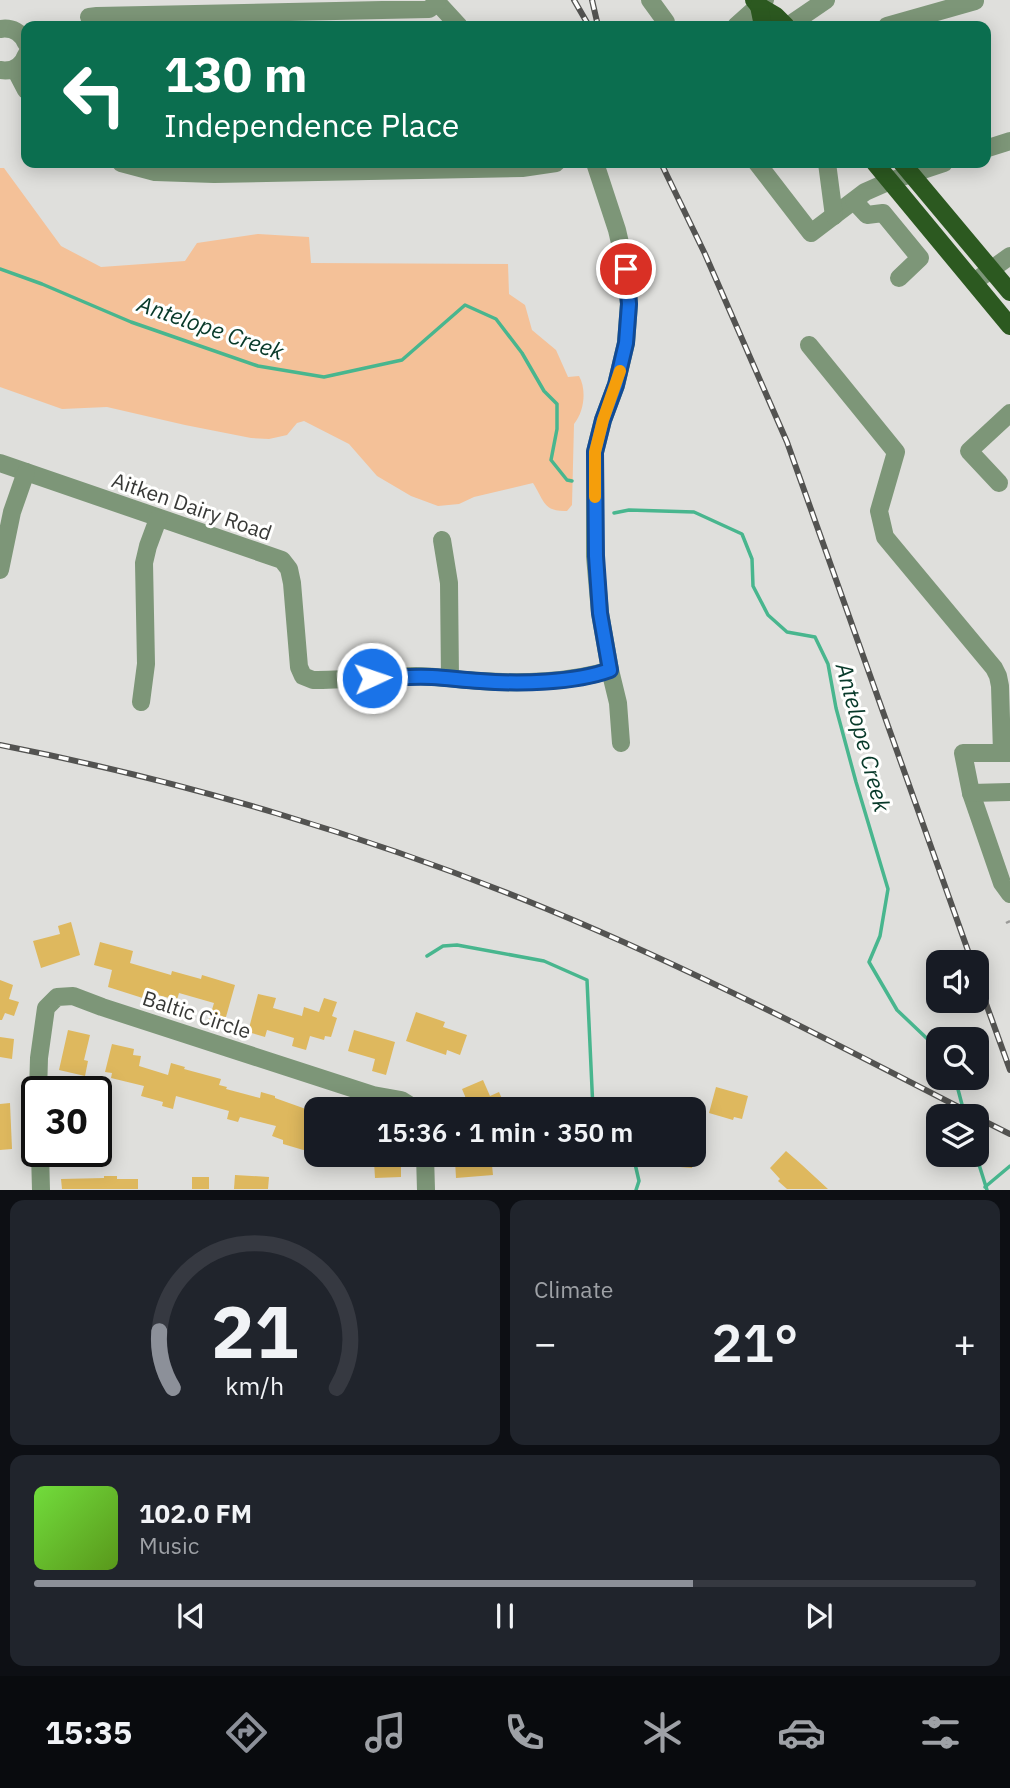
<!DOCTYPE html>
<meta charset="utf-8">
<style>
body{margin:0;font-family:"IBM Plex Sans",sans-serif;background:#20242c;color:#f1f3f6;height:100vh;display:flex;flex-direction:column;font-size:26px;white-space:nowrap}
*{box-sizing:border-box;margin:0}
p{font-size:23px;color:#9ea1a6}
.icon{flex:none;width:38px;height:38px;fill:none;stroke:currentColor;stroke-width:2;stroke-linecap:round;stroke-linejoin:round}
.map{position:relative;height:1190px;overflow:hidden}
.details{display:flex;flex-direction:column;gap:10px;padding:10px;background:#0d0f14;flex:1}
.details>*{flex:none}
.hud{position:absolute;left:21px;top:21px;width:970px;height:147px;border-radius:14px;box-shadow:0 4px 18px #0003;background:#0b6e4f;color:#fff;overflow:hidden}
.fabs{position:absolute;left:926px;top:950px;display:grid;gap:14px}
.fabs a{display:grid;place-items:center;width:63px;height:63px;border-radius:14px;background:#171b24;box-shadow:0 4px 18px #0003;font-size:35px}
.speed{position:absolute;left:21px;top:1076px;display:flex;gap:14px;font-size:35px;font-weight:700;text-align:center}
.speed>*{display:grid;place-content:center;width:91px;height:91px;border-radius:50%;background:#171b24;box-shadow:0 4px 18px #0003;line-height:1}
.speed .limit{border:4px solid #111;border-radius:10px;background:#fff;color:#111}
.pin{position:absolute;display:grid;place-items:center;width:60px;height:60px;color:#fff;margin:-30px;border:4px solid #fff;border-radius:50%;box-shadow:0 2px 7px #0007}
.me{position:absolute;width:77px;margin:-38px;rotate:87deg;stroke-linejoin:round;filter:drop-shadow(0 0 5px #0008)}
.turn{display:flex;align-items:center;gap:24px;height:147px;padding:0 28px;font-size:32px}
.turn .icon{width:91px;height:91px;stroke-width:2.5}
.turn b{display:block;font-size:49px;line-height:60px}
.big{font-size:52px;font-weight:600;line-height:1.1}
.details .tile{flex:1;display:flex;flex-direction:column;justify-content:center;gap:10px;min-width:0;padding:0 24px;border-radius:14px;background:#20242c}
.details .dial{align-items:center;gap:0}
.dial svg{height:182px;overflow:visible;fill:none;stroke:#363941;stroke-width:7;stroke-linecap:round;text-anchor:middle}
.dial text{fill:#f1f3f6;stroke:none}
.song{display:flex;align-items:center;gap:21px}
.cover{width:84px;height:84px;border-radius:10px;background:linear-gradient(135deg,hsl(100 70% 55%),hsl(90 70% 35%))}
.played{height:7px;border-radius:4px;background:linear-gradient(90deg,#8c9099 70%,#363941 70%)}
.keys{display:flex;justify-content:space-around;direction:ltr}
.heat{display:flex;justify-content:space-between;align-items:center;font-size:38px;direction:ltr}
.details .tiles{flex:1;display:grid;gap:10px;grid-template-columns:1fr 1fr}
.tile:last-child{grid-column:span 2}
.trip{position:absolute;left:304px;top:1097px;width:402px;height:70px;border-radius:14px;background:#171b24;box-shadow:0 4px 18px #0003;font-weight:600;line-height:70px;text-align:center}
.tabs{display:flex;height:112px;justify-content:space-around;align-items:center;background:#090b0e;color:#9ea1a6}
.tabs .icon{width:49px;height:49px}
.tabs .active{color:#8c9099}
.tabs b{font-size:32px;color:#f1f3f6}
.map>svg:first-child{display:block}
.green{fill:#f4c198}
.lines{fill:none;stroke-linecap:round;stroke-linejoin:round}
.stream{stroke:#48b68e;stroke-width:3.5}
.building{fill:#deb85e}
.path{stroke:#9a9a98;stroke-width:2.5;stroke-dasharray:5 5;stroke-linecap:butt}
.minor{stroke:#7d9678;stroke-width:18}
.major{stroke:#2c5920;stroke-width:18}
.rail-casing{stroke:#535351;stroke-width:6}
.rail{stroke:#fffffe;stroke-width:3.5;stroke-dasharray:10;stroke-linecap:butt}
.route-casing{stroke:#114b97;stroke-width:18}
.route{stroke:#1a73e8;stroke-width:12}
.slow{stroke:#f59e0b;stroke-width:12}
.labels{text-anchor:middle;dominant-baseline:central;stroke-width:6;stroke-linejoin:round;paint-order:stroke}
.street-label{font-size:21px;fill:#373836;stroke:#fffffe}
.water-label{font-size:23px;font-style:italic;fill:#073929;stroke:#fffffe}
</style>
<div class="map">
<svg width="1010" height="1190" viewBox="0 0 1010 1190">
<rect width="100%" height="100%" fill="#dfdfdc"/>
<path class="green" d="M0,168H4L61,246L101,267L185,261L197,243L258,234L309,237L311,263L508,264L509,294L525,305L532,330L556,350L568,377L579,376C587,390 584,412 574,424L572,505L567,511C543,512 544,500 533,483L474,497L459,504L438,506L411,496L377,476L349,444L304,421L297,423L287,435L269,439L251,438L185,425L107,407L62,409L0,387Z"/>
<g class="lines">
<g class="stream">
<path d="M0,269L42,284L131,322L258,366L324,377L402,360L465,305L496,319L522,353L544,391L557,404V429L551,460L567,480L572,481"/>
<path d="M614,513L629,510L694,512L742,534L752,559L753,586L768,615L787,632L815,637L828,664L836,708L856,782L888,889L880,936L869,962L897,1010L938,1049"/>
<path d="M427,956L443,946L457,945L544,961L587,980L593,1110"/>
<path d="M955,1078L965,1116"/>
<path d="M633,1155L639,1181L636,1190"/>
<path d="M976,1155L987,1190"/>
<path d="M985,1187L1010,1166"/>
</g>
</g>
<g class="building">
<path d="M71,922L80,955L41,968L33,941L60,934L58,926Z"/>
<path d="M100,942L133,951L130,963L171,975L172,971L201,979L202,975L235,985L224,1024L209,1020L214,1003L179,993L177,1000L154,994L152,1001L108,987L112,970L94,965Z"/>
<path d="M0,980L13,985L9,999L19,1002L14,1016L5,1013L2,1020H0Z"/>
<path d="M258,994L276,998L273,1008L302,1016L304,1007L319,1012L324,998L337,1002L332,1016L337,1018L331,1037L325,1036L324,1040L310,1036L306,1050L292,1046L294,1038L267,1030L265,1037L248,1032Z"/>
<path d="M416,1012L445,1022L443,1027L467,1035L460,1055L447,1050L446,1055L406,1041Z"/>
<path d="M68,1030L90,1035L84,1060L88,1061L85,1076L59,1070Z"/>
<path d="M354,1030L395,1042L386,1075L372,1071L375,1059L348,1051Z"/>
<path d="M0,1037L14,1039L12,1059L0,1057Z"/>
<path d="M112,1044L134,1049L133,1055L141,1056L139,1066L168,1075L171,1063L185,1067L184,1069L221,1079L219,1085L227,1087L226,1089L260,1098L261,1092L275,1096V1098L317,1113V1154L283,1144V1140L272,1136L276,1126L240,1117L238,1122L227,1119L229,1111L176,1096L173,1109L162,1106L163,1102L141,1096L144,1086L111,1078L112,1073L105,1072Z"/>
<path d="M483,1080L490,1096L499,1092L507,1110H479L477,1105L470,1108L462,1089Z"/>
<path d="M716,1087L748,1096L742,1119L734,1117L733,1120L709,1113Z"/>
<path d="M10,1103L12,1149L0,1150V1104Z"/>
<path d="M786,1151L802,1165L828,1189H787L778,1181L780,1179L770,1168Z"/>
<path d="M379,1155H401V1177L375,1178L374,1161H379Z"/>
<path d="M466,1155H491L493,1175L456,1178L455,1160L467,1159Z"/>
<path d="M670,1155H694L692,1168L668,1166Z"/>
<path d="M235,1175L269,1177L268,1189H234Z"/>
<path d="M104,1176H117V1179H138V1189H62L61,1179L104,1178Z"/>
<rect x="192" y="1177" width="17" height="12"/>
</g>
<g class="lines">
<path class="path" d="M1006,923L1010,921"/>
<g class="minor">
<path d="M435,0L459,26"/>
<path d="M650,0L666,22L662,26"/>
<path d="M89,17L97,16L429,9L437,3"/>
<path d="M736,26L765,0"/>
<path d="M788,26L826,0"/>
<path d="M887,26L975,1"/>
<path d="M0,29C12,27 21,32 26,43"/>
<path d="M15,69L26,90"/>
<path d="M0,70C13,72 22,67 26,55"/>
<path d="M985,149L1010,141"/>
<path d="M121,163L155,172L214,174L522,168L556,163"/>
<path d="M595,163L617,230L626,269L629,304L626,343L616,385L603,420L595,452V556L600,613L610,670L618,703L621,743"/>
<path d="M757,163L811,233L865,192L890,181L944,163"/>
<path d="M827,163L834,216"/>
<path d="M854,201L867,215L883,213L920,258L899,278"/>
<path d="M974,282L1010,256"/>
<path d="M809,345L896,452L879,511L885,537L994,668L998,676L1000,686L1002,753"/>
<path d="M0,463L282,560L289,569L292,583L299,667L303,676L313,680C347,680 382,676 416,676C438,676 459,680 481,681C519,684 573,682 610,670"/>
<path d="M999,483L969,451L1010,413"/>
<path d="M442,540L449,583L450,678"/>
<path d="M0,570L12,512L26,472"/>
<path d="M141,702L146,664L144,563L148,546L158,519"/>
<path d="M1010,753H963L971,793L1002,883L1010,894"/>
<path d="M971,793L1010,792"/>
<path d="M38,1092L39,1058L46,1008L57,997L73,996L102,1007L373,1095L401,1100L417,1110"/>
<path d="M40,1152L41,1190"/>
<path d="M425,1155L426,1190"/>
</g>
<g class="major">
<path d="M754,0L759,6L776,16L786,26"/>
<path d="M759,6L763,26"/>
<path d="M875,163L1010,326"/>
<path d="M902,163L1010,292"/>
</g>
<defs>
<g id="rail">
<path d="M574,0L589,26"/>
<path d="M592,0L598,26"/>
<path d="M661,163L705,254L787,442L972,962"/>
<path d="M0,745C184,781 373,837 547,909C694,970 835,1043 976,1116"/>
<path d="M976,976L1010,1070"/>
<path d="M976,1117L1010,1134"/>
</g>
</defs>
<use href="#rail" class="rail-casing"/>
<use href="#rail" class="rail"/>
</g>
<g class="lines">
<defs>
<path id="route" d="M372,678C392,678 412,676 432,677C448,678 464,680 480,681C519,684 574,683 610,670L600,613L596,556L595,452L603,420L616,385L626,343L629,304L626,269"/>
</defs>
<use href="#route" class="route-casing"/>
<use href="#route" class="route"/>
<path class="slow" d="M595,497V452L603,420L620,371"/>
</g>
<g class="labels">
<g class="street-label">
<text transform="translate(192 506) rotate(19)">Aitken Dairy Road</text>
<text transform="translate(197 1014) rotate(18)">Baltic Circle</text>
</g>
<g class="water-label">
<text transform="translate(211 327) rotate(19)">Antelope Creek</text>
<text transform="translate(864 737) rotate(75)">Antelope Creek</text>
</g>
</g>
</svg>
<div class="fabs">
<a><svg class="icon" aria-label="sound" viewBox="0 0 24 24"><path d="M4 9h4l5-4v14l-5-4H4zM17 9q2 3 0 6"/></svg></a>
<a><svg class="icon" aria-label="search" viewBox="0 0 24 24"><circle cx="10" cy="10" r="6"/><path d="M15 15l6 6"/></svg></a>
<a><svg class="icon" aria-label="layers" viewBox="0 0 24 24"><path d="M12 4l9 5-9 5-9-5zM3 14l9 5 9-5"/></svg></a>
</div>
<div class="speed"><div class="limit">30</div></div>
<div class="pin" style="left:626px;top:269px;background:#d93025"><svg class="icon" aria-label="arrive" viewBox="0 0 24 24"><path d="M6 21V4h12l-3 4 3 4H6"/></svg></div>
<svg class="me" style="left:372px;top:678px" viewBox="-20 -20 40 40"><circle r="17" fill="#1a73e8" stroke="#fff" stroke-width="3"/><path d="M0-11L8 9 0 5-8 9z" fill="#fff"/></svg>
<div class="trip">15:36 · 1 min · 350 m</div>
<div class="hud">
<div class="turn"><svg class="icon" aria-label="left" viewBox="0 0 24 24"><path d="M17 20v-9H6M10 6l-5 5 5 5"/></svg><div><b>130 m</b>Independence Place</div></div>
</div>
</div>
<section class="details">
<div class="tiles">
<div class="tile dial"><svg viewBox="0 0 100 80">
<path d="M14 69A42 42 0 1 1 86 69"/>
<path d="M14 69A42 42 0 0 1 8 44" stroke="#8c9099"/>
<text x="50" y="56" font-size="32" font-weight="700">21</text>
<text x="50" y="72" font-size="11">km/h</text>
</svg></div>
<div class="tile"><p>Climate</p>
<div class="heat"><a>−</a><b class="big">21°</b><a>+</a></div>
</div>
<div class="tile">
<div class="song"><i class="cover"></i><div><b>102.0 FM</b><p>Music</p></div></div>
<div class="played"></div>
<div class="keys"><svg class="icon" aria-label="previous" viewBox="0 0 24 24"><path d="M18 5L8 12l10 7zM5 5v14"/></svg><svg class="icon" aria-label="pause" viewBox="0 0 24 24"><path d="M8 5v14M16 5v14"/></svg><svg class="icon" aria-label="next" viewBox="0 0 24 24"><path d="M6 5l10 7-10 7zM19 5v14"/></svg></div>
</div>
</div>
</section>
<nav class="tabs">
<b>15:35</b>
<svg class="icon active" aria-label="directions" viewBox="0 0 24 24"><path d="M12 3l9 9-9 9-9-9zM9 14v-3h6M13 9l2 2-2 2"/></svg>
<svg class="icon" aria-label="music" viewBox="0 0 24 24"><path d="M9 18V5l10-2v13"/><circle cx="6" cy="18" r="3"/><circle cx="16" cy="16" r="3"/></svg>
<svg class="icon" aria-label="phone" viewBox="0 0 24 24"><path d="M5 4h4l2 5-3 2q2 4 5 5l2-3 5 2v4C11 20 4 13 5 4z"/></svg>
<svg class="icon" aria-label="climate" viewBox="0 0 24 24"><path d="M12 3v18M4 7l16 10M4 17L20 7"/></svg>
<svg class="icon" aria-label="car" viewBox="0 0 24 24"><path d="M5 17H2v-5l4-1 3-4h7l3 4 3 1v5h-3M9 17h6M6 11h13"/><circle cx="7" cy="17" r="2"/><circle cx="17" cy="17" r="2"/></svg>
<svg class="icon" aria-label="filters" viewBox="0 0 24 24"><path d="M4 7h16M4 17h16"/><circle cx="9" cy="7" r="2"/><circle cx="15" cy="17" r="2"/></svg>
</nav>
